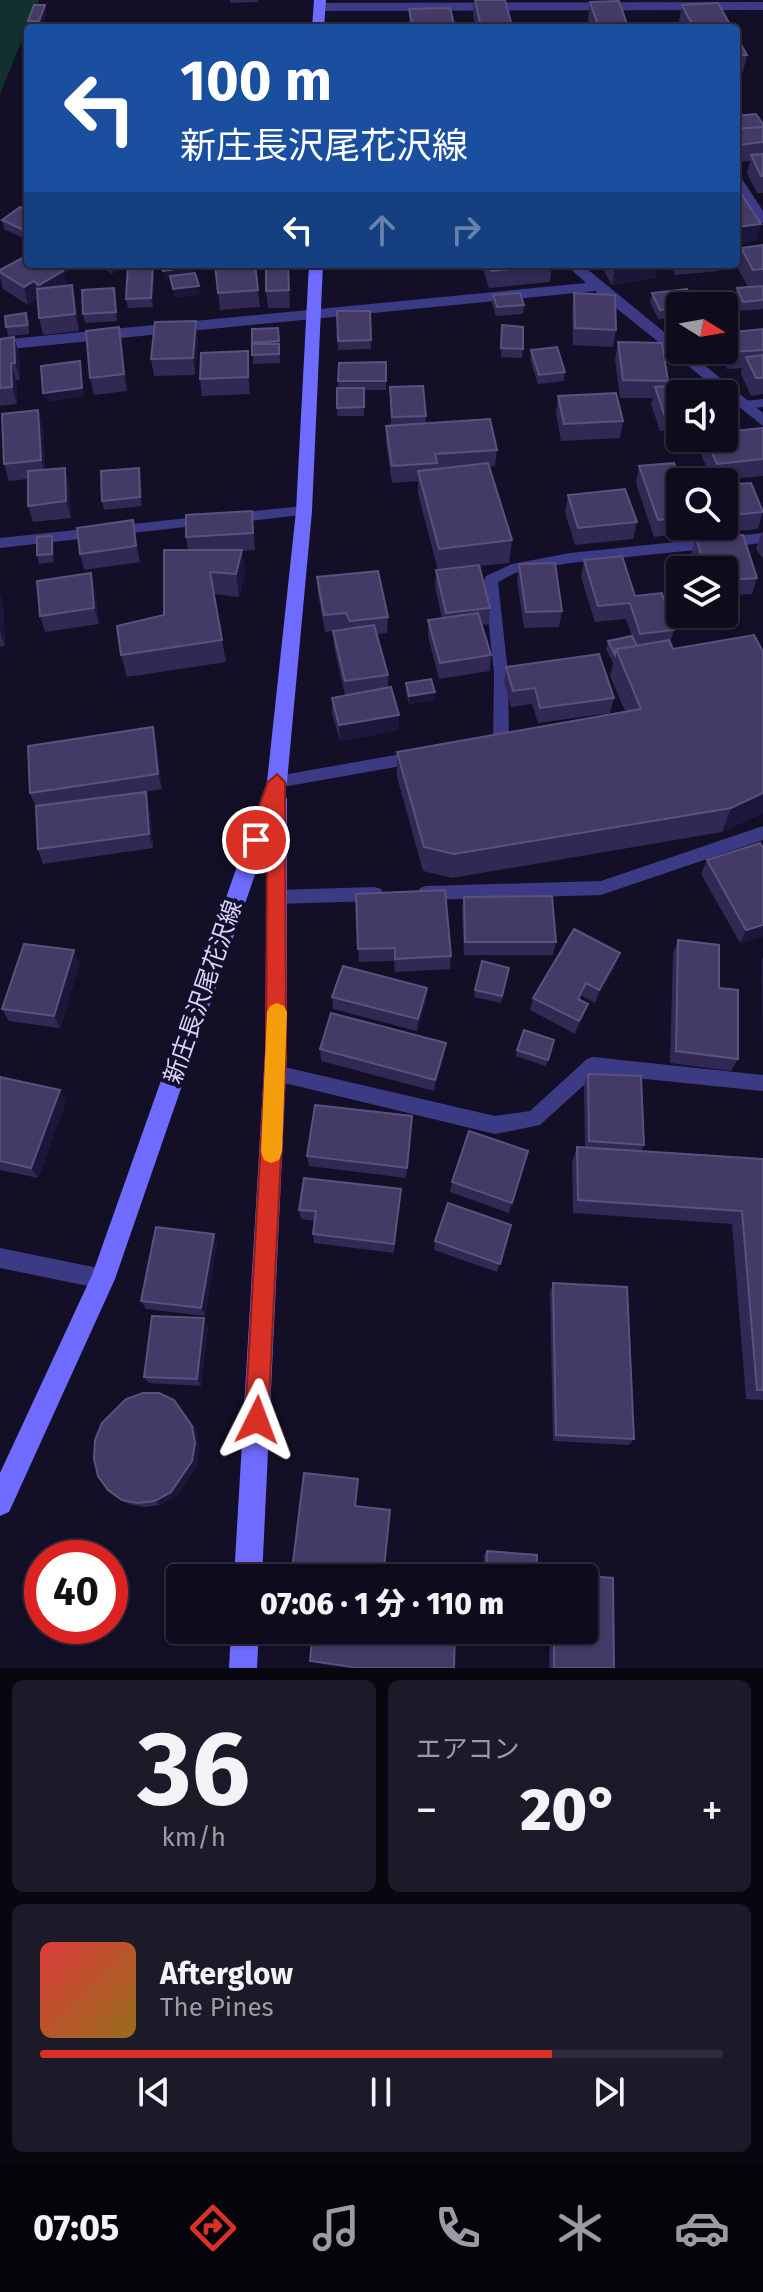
<!DOCTYPE html>
<html lang="ja">
<meta charset="utf-8">
<style>
body{margin:0;font-family:"Fira Sans","Noto Sans JP",sans-serif;background:#1c1929;color:#f1f3f6;height:100vh;display:flex;flex-direction:column;font-size:30px;white-space:nowrap}
*{box-sizing:border-box;margin:0}
p{font-size:26px;color:#9b9ba3}
.icon{flex:none;width:44px;height:44px;fill:none;stroke:currentColor;stroke-width:2;stroke-linecap:round;stroke-linejoin:round}
.map{position:relative;height:1668px;overflow:hidden}
.sheet{display:flex;flex-direction:column;gap:12px;padding:12px;background:#08060f;flex:1}
.sheet>*{flex:none}
.hud{position:absolute;left:24px;top:24px;width:716px;height:244px;border-radius:8px;box-shadow:0 2px 6px #0004,0 0 0 2px #2e2b3b;background:#1a4fa0;color:#fff;overflow:hidden}
.needle{width:52px;rotate:101deg}
.controls{position:absolute;left:666px;top:292px;display:grid;gap:16px}
.controls a{display:grid;place-items:center;width:72px;height:72px;border-radius:8px;background:#0e0b1c;box-shadow:0 2px 6px #0004,0 0 0 2px #2e2b3b;font-size:40px}
.speed{position:absolute;left:24px;top:1540px;display:flex;gap:16px;font-size:40px;font-weight:700;text-align:center}
.speed>*{display:grid;place-content:center;width:104px;height:104px;border-radius:50%;background:#0e0b1c;box-shadow:0 2px 6px #0004,0 0 0 2px #2e2b3b;line-height:1}
.speed .limit{border:12px solid #d22;background:#fff;color:#111}
.pin{position:absolute;display:grid;place-items:center;width:68px;height:68px;color:#fff;margin:-34px;border:4px solid #fff;border-radius:50%;box-shadow:0 2px 8px #0007}
.me{position:absolute;width:88px;margin:-44px;rotate:3deg;stroke-linejoin:round;filter:drop-shadow(0 0 6px #0008)}
.turn{display:flex;align-items:center;gap:28px;height:168px;padding:0 24px;font-size:36px}
.turn .icon{width:104px;height:104px;stroke-width:2.5}
.turn b{display:block;font-size:56px;line-height:68px}
.lanes{display:flex;align-items:center;height:76px;padding:0 24px;background:#0003;justify-content:center;gap:40px;direction:ltr}
.lanes .off{opacity:.35}
.big{font-size:60px;font-weight:800;line-height:1.1}
.sheet .card{flex:1;display:flex;flex-direction:column;justify-content:center;gap:12px;min-width:0;padding:0 28px;border-radius:12px;background:#1c1929}
.sheet .dial{align-items:center;gap:0}
.dial b{font-size:104px;line-height:1}
.song{display:flex;align-items:center;gap:24px}
.cover{width:96px;height:96px;border-radius:12px;background:linear-gradient(135deg,hsl(0 70% 55%),hsl(40 70% 35%))}
.played{height:8px;border-radius:4px;background:linear-gradient(90deg,#d93025 75%,#2e2b3b 75%)}
.keys{display:flex;justify-content:space-around;direction:ltr}
.heat{display:flex;justify-content:space-between;align-items:center;font-size:44px;direction:ltr}
.sheet .tiles{flex:1;display:grid;gap:12px;grid-template-columns:1fr 1fr}
.card:last-child{grid-column:span 2}
.trip{position:absolute;left:166px;top:1564px;width:432px;height:80px;border-radius:8px;background:#0e0b1c;box-shadow:0 2px 6px #0004,0 0 0 2px #2e2b3b;font-weight:800;line-height:80px;text-align:center}
.tab-bar{display:flex;height:128px;justify-content:space-around;align-items:center;background:#06040b;color:#9b9ba3}
.tab-bar .icon{width:56px;height:56px}
.tab-bar .current{color:#d93025}
.tab-bar b{font-size:36px;color:#f1f3f6}
.map>svg:first-child{display:block}
.green{fill:#12302f}
.lines{fill:none;stroke-linecap:round;stroke-linejoin:round}
.lane{fill:#3d3a85;fill-rule:evenodd}
.street{fill:#3d3a85;fill-rule:evenodd}
.secondary{fill:#6f6bff;fill-rule:evenodd}
.wall{fill:#312854}
.shaded-wall{fill:#1d163a}
.building{fill:#433a66;stroke:#5a527e;stroke-width:2}
.route{fill:#d93025;stroke:#8d1f18;stroke-width:2}
.slow{fill:#f59e0b}
.labels{text-anchor:middle;dominant-baseline:central;stroke-width:8;stroke-linejoin:round;paint-order:stroke}
.street-label{font-size:24px;fill:#d9d4ff;stroke:#130f26}
</style>
<div class="map">
<svg width="763" height="1668" viewBox="0 0 763 1668">
<rect width="100%" height="100%" fill="#130f26"/>
<path class="green" d="M0,0H39L0,94Z"/>
<g class="lines">
<g class="lane">
<path d="M736,175L740,176L763,211V223L759,222L736,186Z"/>
<path d="M763,399V407L743,409L737,405L743,401Z"/>
<path d="M304,506L311,511L309,514L234,523L227,518L234,513Z"/>
<path d="M207,516L214,521L212,524L0,548V538Z"/>
<path d="M763,533V543L570,563L515,573L498,582L508,673L509,743L501,749L496,747L493,743L494,673L484,580L486,576L512,564L570,553Z"/>
<path d="M418,751L423,753L426,757L423,761L418,763L277,788L271,787L269,782L271,777L277,776Z"/>
<path d="M763,826V840L601,895L426,900L420,898L418,893L420,888L426,886L601,881Z"/>
<path d="M375,887L381,889L383,894L381,899L375,901L277,904L271,902L269,897L271,892L277,890Z"/>
<path d="M593,1057L763,1075V1091L596,1074L540,1125L495,1134L276,1081L270,1079L267,1073L270,1067L276,1065L495,1116L530,1111L587,1059Z"/>
<path d="M0,1248L103,1269L110,1272L113,1279L110,1286L103,1289L0,1268Z"/>
</g>
<g class="street">
<path d="M763,2V10L320,11L314,7L320,3Z"/>
<path d="M565,264H581L680,345V350H686L763,413V426L595,291L0,350V340L586,283Z"/>
</g>
<g class="secondary">
<path d="M314,0H326L324,28H312Z"/>
<path d="M309,264H323L312,511L287,782L283,793L287,799V1052L262,1578H234L265,1052L267,840L115,1279L9,1512L0,1516V1473L92,1275L267,782L296,511Z"/>
<path d="M231,1630H259L257,1668H229Z"/>
</g>
</g>
<g class="wall">
<path d="M230,0H258V2L230,3Z"/>
<path d="M474,0L512,26V28H476L473,15Z"/>
<path d="M590,2L627,24V28H591L588,19Z"/>
<path d="M45,5L46,14L42,28H30L28,21Z"/>
<path d="M682,5L732,28H682L679,22Z"/>
<path d="M409,9L455,28H409Z"/>
<path d="M736,36L747,55L743,72L736,73Z"/>
<path d="M736,116L763,124V193H757L747,173L750,161L736,162Z"/>
<path d="M28,202V240L4,229L2,220L26,210L25,205Z"/>
<path d="M763,245V285L748,287L736,265L741,248Z"/>
<path d="M28,264H73V268L64,274L66,285L76,302L79,331L43,335L39,318L38,299L28,305L3,289L0,277V270Z"/>
<path d="M78,264H153L154,271L153,307L128,308L126,299L128,264L112,274L97,264L87,270Z"/>
<path d="M215,264L258,290L260,307L220,310Z"/>
<path d="M288,264L290,308H268L266,291Z"/>
<path d="M481,264H552L550,282L489,288Z"/>
<path d="M600,264H658L655,278L612,285Z"/>
<path d="M670,264H720L719,271L675,275Z"/>
<path d="M763,286V309L741,311L735,297L737,288Z"/>
<path d="M114,288L117,321L85,323L83,314Z"/>
<path d="M574,293L616,330L613,347L573,345L572,311Z"/>
<path d="M652,293L680,306V317L658,319L650,302Z"/>
<path d="M493,295L524,305L523,314L496,316L492,304Z"/>
<path d="M337,311H370L371,349L338,350Z"/>
<path d="M26,313L29,322V334L8,336L6,327Z"/>
<path d="M502,325L523,349L522,358L501,357Z"/>
<path d="M278,328L280,363L253,364L252,329Z"/>
<path d="M763,329V394L751,396L741,374L742,368L727,369L720,350H724V332Z"/>
<path d="M14,337L19,354L20,380H16L17,404L0,406V339Z"/>
<path d="M198,338L195,375L154,376L151,359Z"/>
<path d="M618,342L668,381L667,386L680,394V430L660,431L651,404L653,398H620L615,360Z"/>
<path d="M122,344L127,391L94,395L90,378Z"/>
<path d="M531,350L565,372L564,381L538,384L530,359Z"/>
<path d="M386,362V390H364V416H337L339,363Z"/>
<path d="M250,368V394L202,396L200,379Z"/>
<path d="M390,387L426,416V424L497,450L495,466L489,467L512,540L509,563L479,566L490,608L489,624L482,625L491,655L490,671L439,679L428,636V620L442,618L435,587L436,570H438L418,494V481L392,483L386,443V426H391Z"/>
<path d="M558,396L623,421L620,438L561,441L556,413Z"/>
<path d="M38,410L43,427L45,470L69,484L71,518L33,522L28,506V479L9,481L4,464Z"/>
<path d="M763,428V476L712,481L700,451L703,438H724Z"/>
<path d="M639,466L680,482V526H691L689,533L654,537L636,483Z"/>
<path d="M139,468L141,477L142,506L104,510L102,501Z"/>
<path d="M724,485L763,511L758,529L706,534L703,526H724Z"/>
<path d="M568,495L637,522L633,539L575,545L565,512Z"/>
<path d="M252,511L255,550L242,551L245,573L239,597L214,594L226,662L127,677L121,655L164,615L188,550L186,537Z"/>
<path d="M762,532H763V559L756,549Z"/>
<path d="M52,536L54,545V562L39,564L37,555Z"/>
<path d="M136,537L140,562L84,570L80,554Z"/>
<path d="M696,537L757,578L752,594L724,596V570H696L691,554Z"/>
<path d="M584,560L635,596L674,630L670,644L763,813L722,832L452,878L423,871L397,777V752L625,711L610,676L613,663L606,649L608,641L632,636L626,619L595,622L581,577Z"/>
<path d="M519,564L562,611L559,627L524,628L517,581Z"/>
<path d="M317,577L388,617L387,633L377,634L388,675V688L399,715V730L340,741L332,713V698L345,695L334,647L333,631L344,630L325,632L318,594Z"/>
<path d="M95,589L99,624L45,632L40,616Z"/>
<path d="M0,594L3,604L5,646L0,647Z"/>
<path d="M506,667L614,698L610,713L538,723L532,704L511,707L504,682Z"/>
<path d="M406,683L434,700L409,704L406,692Z"/>
<path d="M153,727L156,743L162,789L116,796L150,807L153,848L43,864L38,849L36,808L30,793Z"/>
<path d="M707,860L763,936L740,943L701,874Z"/>
<path d="M356,894L451,956L450,969L395,972L394,961L359,962Z"/>
<path d="M464,897L556,942L553,955H464L462,910Z"/>
<path d="M678,940L719,988L738,1059L731,1071L670,1063L673,954Z"/>
<path d="M763,957V1046L762,959Z"/>
<path d="M80,963L60,1028L9,1021L2,1009Z"/>
<path d="M615,966L595,1003L582,996L580,1000L584,1016L575,1034L530,1010L533,998Z"/>
<path d="M509,968L501,1003L474,997L475,990Z"/>
<path d="M332,997L426,1001L417,1031L333,1009Z"/>
<path d="M554,1040L546,1066L516,1056L517,1050Z"/>
<path d="M320,1049L444,1055L434,1091L321,1061Z"/>
<path d="M588,1074L644,1145L641,1151L763,1159V1400L746,1399L732,1224L573,1213L572,1162L577,1147L585,1148L584,1085Z"/>
<path d="M0,1077L60,1090L66,1101L38,1178L0,1170Z"/>
<path d="M412,1116L406,1178L309,1166L307,1156Z"/>
<path d="M528,1151L509,1213L450,1192L452,1182Z"/>
<path d="M400,1199L394,1253L314,1243L313,1234L315,1221L301,1219L299,1210Z"/>
<path d="M511,1225L497,1272L434,1250L435,1241Z"/>
<path d="M214,1234L217,1243L205,1316L146,1309L141,1301Z"/>
<path d="M553,1283L634,1439L629,1445L553,1441L550,1291Z"/>
<path d="M208,1326L201,1386L149,1383L144,1377Z"/>
<path d="M174,1400L197,1431L199,1448L197,1466L176,1496L160,1505L144,1507L128,1504L108,1490Z"/>
<path d="M487,1551L536,1578H484V1554Z"/>
<path d="M554,1573L613,1578L614,1668H549L550,1630H584V1578H550V1575Z"/>
</g>
<g class="shaded-wall">
<path d="M45,5L46,14L42,28H41L39,21Z"/>
<path d="M761,224L756,241L736,244V227Z"/>
<path d="M63,264H73V268L64,274L67,289L43,302L39,285L61,272L60,266Z"/>
<path d="M86,264H97L87,270Z"/>
<path d="M110,264H128L112,274Z"/>
<path d="M153,264L154,271L153,307L151,298Z"/>
<path d="M639,264H658L655,278L612,285L615,268Z"/>
<path d="M194,266L195,275L165,280L163,271Z"/>
<path d="M34,281L38,299L28,305L24,287Z"/>
<path d="M72,285L76,302L79,331L75,314Z"/>
<path d="M199,286L200,295L174,298L173,289Z"/>
<path d="M196,321L198,338L195,375L193,358Z"/>
<path d="M119,327L122,344L127,391L124,374Z"/>
<path d="M14,337L19,354L20,380L15,363Z"/>
<path d="M248,351L250,368V394L248,377Z"/>
<path d="M80,361L84,397L46,402L43,393Z"/>
<path d="M11,363L16,380L17,404L12,387Z"/>
<path d="M38,410L43,427L46,477L41,460Z"/>
<path d="M65,468L69,484L71,518L66,501Z"/>
<path d="M139,468L141,477L142,506L140,497Z"/>
<path d="M133,520L136,537L140,562L136,546Z"/>
<path d="M52,536L54,545V562L52,554Z"/>
<path d="M242,550L245,573L239,597L236,574Z"/>
<path d="M91,573L95,589L99,624L94,608Z"/>
<path d="M0,594L3,604L5,646L0,632Z"/>
<path d="M435,692L434,700L409,704V696Z"/>
<path d="M399,715V730L340,741L339,725Z"/>
<path d="M153,727L156,743L162,789L158,774Z"/>
<path d="M146,792L150,807L153,848L149,834Z"/>
<path d="M763,793V813L722,832L731,808Z"/>
<path d="M763,925V936L740,943L746,930Z"/>
<path d="M74,950L80,963L60,1028L54,1016Z"/>
<path d="M620,953L615,966L595,1003L599,990Z"/>
<path d="M586,983L582,996L574,1011L578,999Z"/>
<path d="M427,988L426,1001L417,1031L418,1019Z"/>
<path d="M588,1004L584,1016L575,1034L579,1021Z"/>
<path d="M446,1043L444,1055L434,1091L435,1080Z"/>
<path d="M60,1090L66,1101L38,1178L31,1168Z"/>
<path d="M214,1234L217,1243L205,1316L201,1308Z"/>
<path d="M204,1318L208,1326L201,1386L197,1379Z"/>
<path d="M192,1426L197,1431L199,1448L197,1466L176,1496L160,1505L155,1501Z"/>
</g>
<g class="building">
<path d="M475,0H505L512,26L481,27Z"/>
<path d="M619,1L627,24L598,25L590,2Z"/>
<path d="M718,3L732,28H694L682,5Z"/>
<path d="M34,5H45L39,21H28Z"/>
<path d="M450,8L455,28H413L409,9Z"/>
<path d="M736,36L747,55L736,56Z"/>
<path d="M756,114L763,124V127L736,129V116Z"/>
<path d="M763,127V142L739,145L736,139V129Z"/>
<path d="M763,154V176H761L751,155Z"/>
<path d="M738,189L761,224L736,227V190Z"/>
<path d="M20,207L28,210V232L2,220Z"/>
<path d="M763,245V269L753,270L741,248Z"/>
<path d="M28,255V264H51L63,271L39,285L34,281L24,287L0,272V270Z"/>
<path d="M128,264H153L151,298L126,299Z"/>
<path d="M162,264H194V266L163,271Z"/>
<path d="M215,264H255L258,290L218,293Z"/>
<path d="M266,264H288L289,290L266,291Z"/>
<path d="M488,264H552V265L491,271Z"/>
<path d="M613,264H639L615,268Z"/>
<path d="M676,264H699L677,266Z"/>
<path d="M195,273L199,286L173,289L170,276Z"/>
<path d="M72,285L75,314L39,318L37,289Z"/>
<path d="M763,286V300L743,302L737,288Z"/>
<path d="M114,288L116,312L83,314L82,290Z"/>
<path d="M687,289L695,306H680V308L660,310L652,293Z"/>
<path d="M520,293L524,305L497,307L493,295Z"/>
<path d="M574,293L615,295L616,330L575,328Z"/>
<path d="M337,311H370L371,340L338,341Z"/>
<path d="M26,313L27,325L6,327L5,316Z"/>
<path d="M196,321L193,358L151,359L155,322Z"/>
<path d="M502,325L523,327V349L501,348Z"/>
<path d="M119,327L124,374L90,378L86,331Z"/>
<path d="M278,328L279,341L252,343V329Z"/>
<path d="M763,329V350L732,352L724,333Z"/>
<path d="M14,337L15,363H11L12,387L0,388V339Z"/>
<path d="M618,342L662,343L668,381L623,380Z"/>
<path d="M252,344H279V354L252,355Z"/>
<path d="M557,347L565,372L539,375L531,350Z"/>
<path d="M248,351V377L200,379L201,353Z"/>
<path d="M763,355V378H756L746,357Z"/>
<path d="M80,361L82,388L43,393L41,366Z"/>
<path d="M386,362V381H338L339,363Z"/>
<path d="M710,383L714,394H680V413L664,414L655,387Z"/>
<path d="M423,386L426,416L392,417L390,387Z"/>
<path d="M337,388H364V407L337,408Z"/>
<path d="M616,393L623,421L564,424L558,396Z"/>
<path d="M38,410L41,460L4,464L2,414Z"/>
<path d="M490,419L497,450L435,454L437,463L392,466L386,426Z"/>
<path d="M763,428V459L717,464L706,438H724V432Z"/>
<path d="M488,463L512,540L439,549L418,471Z"/>
<path d="M674,463L681,482L680,518L658,520L639,466Z"/>
<path d="M65,468L66,501L28,506V471Z"/>
<path d="M139,468L140,497L102,501L101,471Z"/>
<path d="M751,483L763,512L724,516V485Z"/>
<path d="M625,489L637,522L578,528L568,495Z"/>
<path d="M252,511L253,533L186,537V515Z"/>
<path d="M133,520L136,546L80,554L77,528Z"/>
<path d="M743,535L757,578L724,580V570H705L696,537Z"/>
<path d="M52,536V554L37,555V537Z"/>
<path d="M164,550H242L236,574L210,572L222,640L121,655L117,626L164,615Z"/>
<path d="M622,556L635,596L662,593L674,630L640,634L630,603L598,606L584,560Z"/>
<path d="M555,563L562,611L526,612L519,564Z"/>
<path d="M479,565L490,608L446,613L436,570Z"/>
<path d="M378,571L388,617L350,621L346,613L324,615L317,577Z"/>
<path d="M91,573L94,608L40,616L37,581Z"/>
<path d="M478,613L491,655L440,663L428,620Z"/>
<path d="M374,625L388,675L345,681L333,631Z"/>
<path d="M754,635L763,652V793L731,808L454,854L424,847L397,752L641,709L616,649L669,640L673,649Z"/>
<path d="M632,636L637,646L616,649L615,655L608,641Z"/>
<path d="M599,654L614,698L540,708L535,688L513,691L506,667Z"/>
<path d="M431,679L435,692L409,696L406,683Z"/>
<path d="M391,687L399,715L339,725L332,698Z"/>
<path d="M153,727L158,774L30,793L28,746Z"/>
<path d="M146,792L149,834L38,849L36,806Z"/>
<path d="M760,843L763,848V925L746,930L707,860Z"/>
<path d="M445,890L451,956L395,959V948L358,949L356,894Z"/>
<path d="M552,896L556,942H465L464,897Z"/>
<path d="M574,929L620,953L599,990L586,983L578,999L588,1004L579,1021L533,998Z"/>
<path d="M678,940L719,945V988L738,990V1059L676,1051Z"/>
<path d="M24,944L74,950L54,1016L2,1009Z"/>
<path d="M482,961L509,968L502,996L475,990Z"/>
<path d="M343,966L427,988L418,1019L332,997Z"/>
<path d="M331,1013L446,1043L435,1080L320,1049Z"/>
<path d="M524,1030L554,1040L548,1060L517,1050Z"/>
<path d="M588,1074L641,1076L644,1145L589,1141Z"/>
<path d="M0,1077L60,1090L31,1168L0,1161Z"/>
<path d="M315,1105L412,1116L407,1168L307,1156Z"/>
<path d="M469,1131L528,1151L512,1203L452,1182Z"/>
<path d="M577,1147L763,1159V1390H757L742,1211L578,1200Z"/>
<path d="M304,1178L401,1189L394,1244L313,1234L316,1211L299,1210Z"/>
<path d="M448,1203L511,1225L500,1264L435,1241Z"/>
<path d="M156,1227L214,1234L201,1308L141,1301Z"/>
<path d="M553,1283L627,1287L634,1439L556,1435Z"/>
<path d="M152,1316L204,1318L197,1379L144,1377Z"/>
<path d="M143,1393H159L174,1400L192,1426L195,1443L192,1461L171,1492L155,1501L138,1503L122,1500L108,1490L98,1476L94,1459L95,1440L102,1423L126,1399Z"/>
<path d="M304,1473L358,1479L355,1506L390,1510L383,1578H291Z"/>
<path d="M487,1551L537,1555L536,1578H486Z"/>
<path d="M554,1573L613,1578L614,1668H554V1630H584V1578H554Z"/>
<path d="M313,1630H455L454,1668H352V1667L310,1661Z"/>
</g>
<path class="route" d="M277,774L285,782L286,1052L268,1420L265,1429L257,1432L248,1429L245,1420L266,1052L267,834L263,846H250L247,840L268,782Z"/>
<path class="slow" d="M277,1003L284,1006L287,1012L282,1152L279,1160L271,1163L264,1160L261,1152L267,1012L270,1006Z"/>
<g class="labels">
<g class="street-label">
<text transform="translate(203 992) rotate(-71)">新庄長沢尾花沢線</text>
</g>
</g>
</svg>
<div class="controls">
<a><svg class="needle" viewBox="-14 -14 28 28"><path d="M0-13l5 13h-10z" fill="#e53935"/><path d="M0 13l5-13h-10z" fill="#9b9ba3"/></svg></a>
<a><svg class="icon" aria-label="sound" viewBox="0 0 24 24"><path d="M4 9h4l5-4v14l-5-4H4zM17 9q2 3 0 6"/></svg></a>
<a><svg class="icon" aria-label="search" viewBox="0 0 24 24"><circle cx="10" cy="10" r="6"/><path d="M15 15l6 6"/></svg></a>
<a><svg class="icon" aria-label="layers" viewBox="0 0 24 24"><path d="M12 4l9 5-9 5-9-5zM3 14l9 5 9-5"/></svg></a>
</div>
<div class="speed"><div class="limit">40</div></div>
<div class="pin" style="left:256px;top:840px;background:#d93025"><svg class="icon" aria-label="arrive" viewBox="0 0 24 24"><path d="M6 21V4h12l-3 4 3 4H6"/></svg></div>
<svg class="me" style="left:257px;top:1420px" viewBox="-20 -20 40 40"><path d="M0-17L14 15 0 8-14 15z" fill="#d93025" stroke="#fff" stroke-width="4"/></svg>
<div class="trip">07:06 · 1 分 · 110 m</div>
<div class="hud">
<div class="turn"><svg class="icon" aria-label="left" viewBox="0 0 24 24"><path d="M17 20v-9H6M10 6l-5 5 5 5"/></svg><div><b>100 m</b>新庄長沢尾花沢線</div></div>
<div class="lanes"><svg class="icon" aria-label="left" viewBox="0 0 24 24"><path d="M17 20v-9H6M10 6l-5 5 5 5"/></svg><svg class="icon off" aria-label="ahead" viewBox="0 0 24 24"><path d="M12 20V5M6 11l6-6 6 6"/></svg><svg class="icon off" aria-label="right" viewBox="0 0 24 24"><path d="M7 20v-9h11M14 6l5 5-5 5"/></svg></div>
</div>
</div>
<section class="sheet">
<div class="tiles">
<div class="card dial"><b>36</b><p>km/h</p></div>
<div class="card"><p>エアコン</p>
<div class="heat"><a>−</a><b class="big">20°</b><a>+</a></div>
</div>
<div class="card">
<div class="song"><i class="cover"></i><div><b>Afterglow</b><p>The Pines</p></div></div>
<div class="played"></div>
<div class="keys"><svg class="icon" aria-label="previous" viewBox="0 0 24 24"><path d="M18 5L8 12l10 7zM5 5v14"/></svg><svg class="icon" aria-label="pause" viewBox="0 0 24 24"><path d="M8 5v14M16 5v14"/></svg><svg class="icon" aria-label="next" viewBox="0 0 24 24"><path d="M6 5l10 7-10 7zM19 5v14"/></svg></div>
</div>
</div>
</section>
<nav class="tab-bar">
<b>07:05</b>
<svg class="icon current" aria-label="directions" viewBox="0 0 24 24"><path d="M12 3l9 9-9 9-9-9zM9 14v-3h6M13 9l2 2-2 2"/></svg>
<svg class="icon" aria-label="music" viewBox="0 0 24 24"><path d="M9 18V5l10-2v13"/><circle cx="6" cy="18" r="3"/><circle cx="16" cy="16" r="3"/></svg>
<svg class="icon" aria-label="phone" viewBox="0 0 24 24"><path d="M5 4h4l2 5-3 2q2 4 5 5l2-3 5 2v4C11 20 4 13 5 4z"/></svg>
<svg class="icon" aria-label="climate" viewBox="0 0 24 24"><path d="M12 3v18M4 7l16 10M4 17L20 7"/></svg>
<svg class="icon" aria-label="car" viewBox="0 0 24 24"><path d="M5 17H2v-5l4-1 3-4h7l3 4 3 1v5h-3M9 17h6M6 11h13"/><circle cx="7" cy="17" r="2"/><circle cx="17" cy="17" r="2"/></svg>
</nav>
